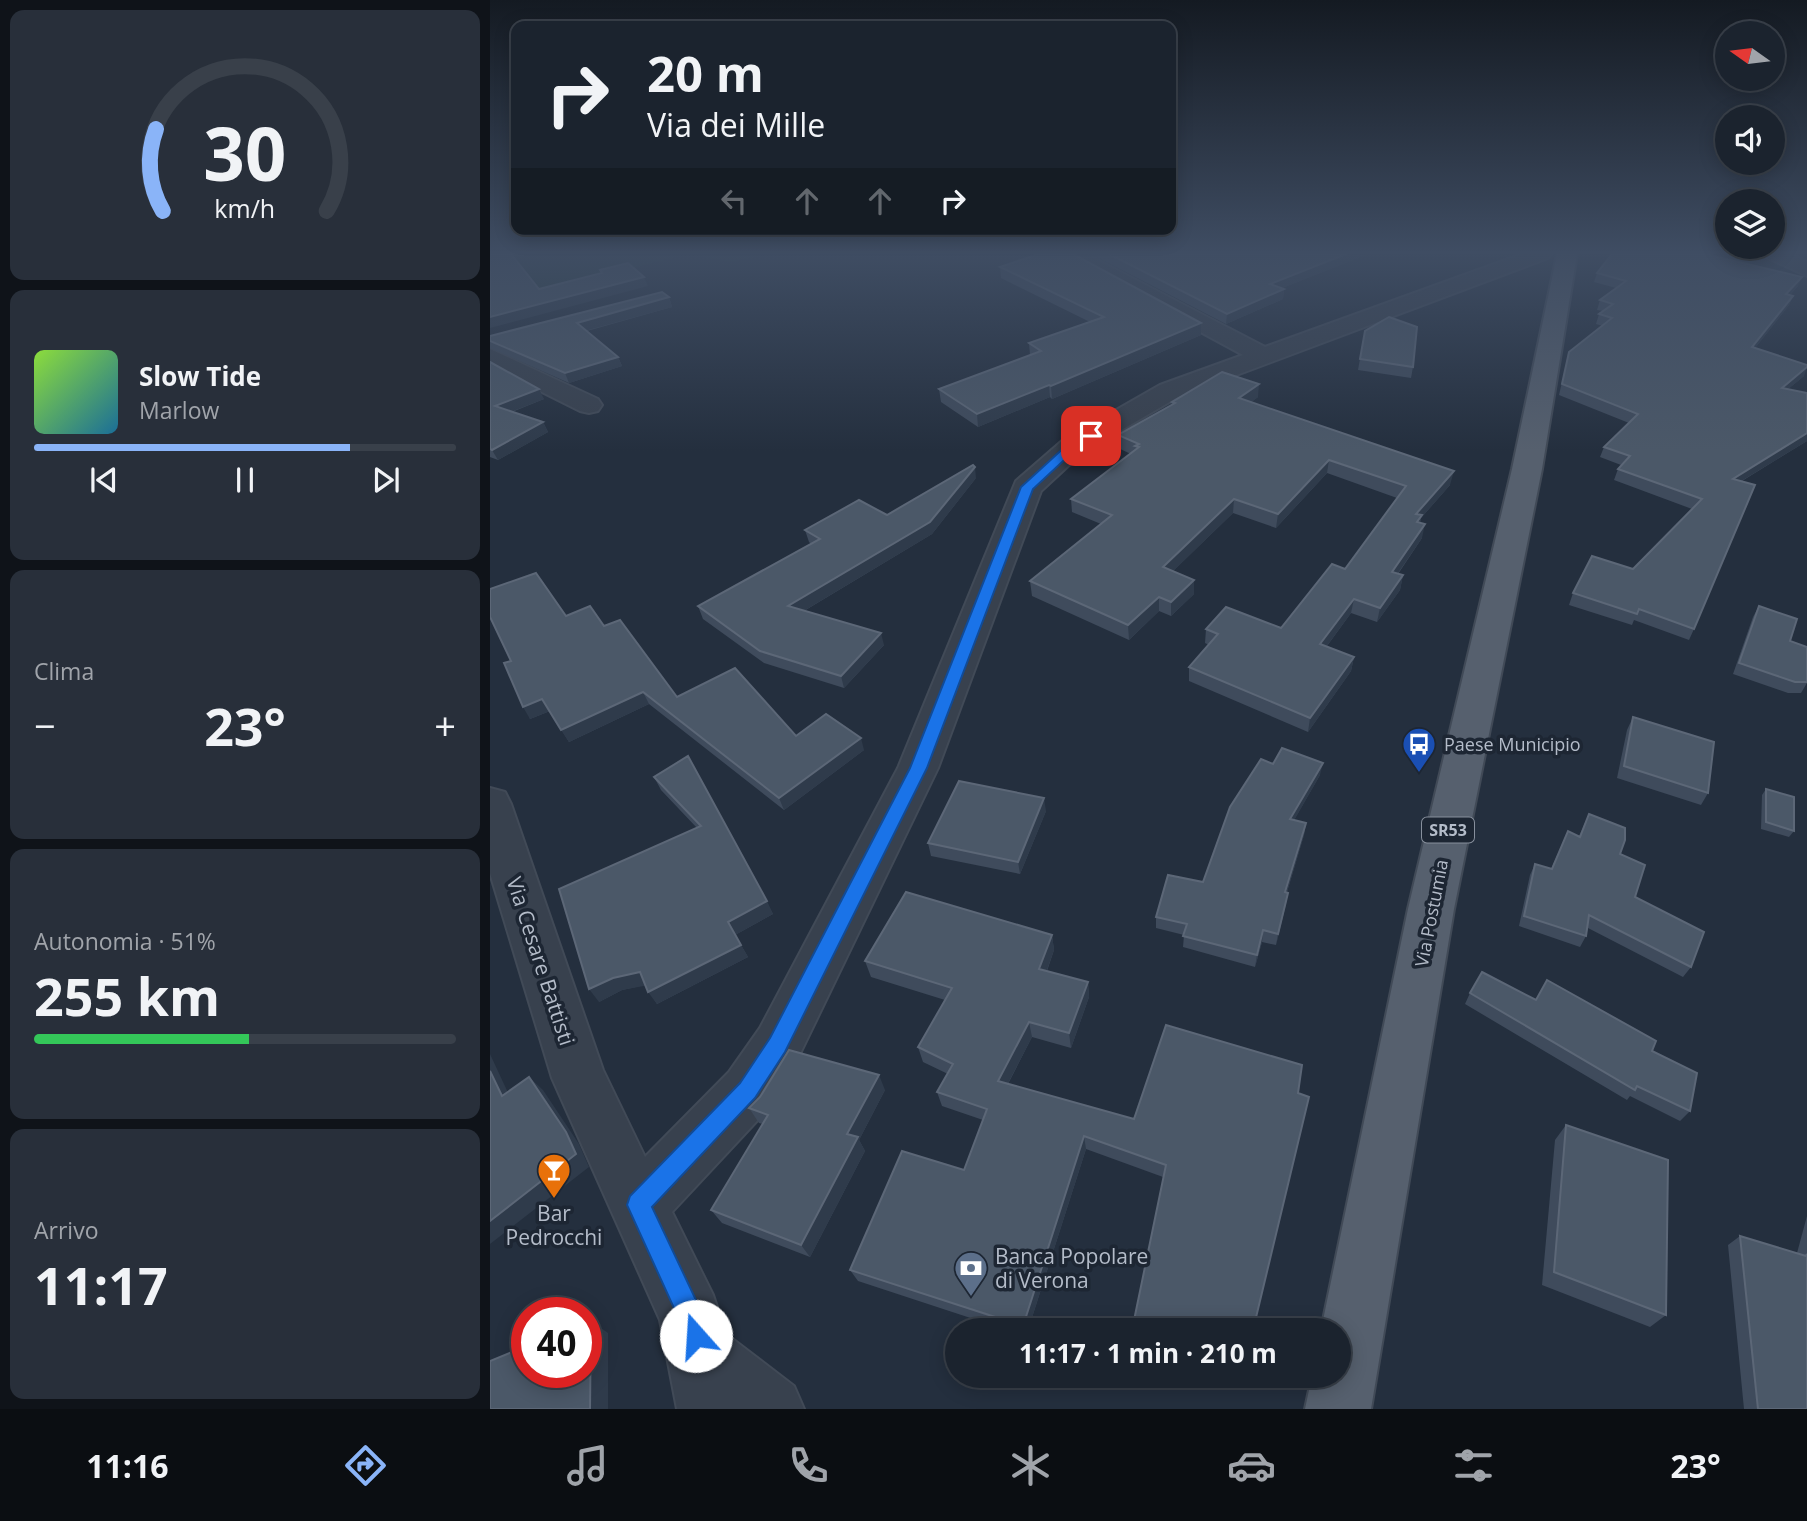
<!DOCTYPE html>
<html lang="it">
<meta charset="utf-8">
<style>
body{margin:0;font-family:"Open Sans",sans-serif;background:#282f3a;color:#f1f3f6;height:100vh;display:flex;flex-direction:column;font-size:26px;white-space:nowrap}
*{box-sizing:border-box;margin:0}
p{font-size:23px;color:#a0a4aa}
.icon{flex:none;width:38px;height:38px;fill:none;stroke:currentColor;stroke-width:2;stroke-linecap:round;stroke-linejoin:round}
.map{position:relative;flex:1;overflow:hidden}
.side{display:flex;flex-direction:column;gap:10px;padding:10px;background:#0f1319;width:490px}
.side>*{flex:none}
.top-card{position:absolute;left:21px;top:21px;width:665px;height:214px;border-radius:14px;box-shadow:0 4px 18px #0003,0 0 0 2px #39404a;background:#1b232e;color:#f1f3f6;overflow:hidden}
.needle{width:46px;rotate:284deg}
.buttons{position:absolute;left:1225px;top:21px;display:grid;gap:14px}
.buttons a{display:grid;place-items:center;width:70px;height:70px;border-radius:50%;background:#1b232e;box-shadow:0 4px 18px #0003,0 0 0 2px #39404a;font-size:35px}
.speed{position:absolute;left:21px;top:1297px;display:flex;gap:14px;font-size:35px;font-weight:700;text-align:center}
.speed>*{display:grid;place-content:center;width:91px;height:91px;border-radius:50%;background:#1b232e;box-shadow:0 4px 18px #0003,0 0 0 2px #39404a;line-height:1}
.speed .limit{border:10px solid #d22;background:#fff;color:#111}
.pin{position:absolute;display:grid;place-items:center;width:60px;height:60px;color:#fff;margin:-30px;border-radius:14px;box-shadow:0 4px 10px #0006}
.me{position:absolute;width:77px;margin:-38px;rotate:341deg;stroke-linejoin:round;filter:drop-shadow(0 0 5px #0008)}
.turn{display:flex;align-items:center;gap:24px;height:147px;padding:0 21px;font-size:32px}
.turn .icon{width:91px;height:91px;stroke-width:2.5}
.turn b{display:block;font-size:49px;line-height:60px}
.lanes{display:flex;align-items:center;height:66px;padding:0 21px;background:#0003;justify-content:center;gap:35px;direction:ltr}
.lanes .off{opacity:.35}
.big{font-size:52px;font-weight:700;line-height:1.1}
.side .widget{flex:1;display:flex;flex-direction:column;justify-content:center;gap:10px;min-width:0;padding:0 24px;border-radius:14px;background:#282f3a}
.side .dial{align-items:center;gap:0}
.dial svg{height:182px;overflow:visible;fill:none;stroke:#39404a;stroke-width:7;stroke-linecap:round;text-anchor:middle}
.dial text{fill:#f1f3f6;stroke:none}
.song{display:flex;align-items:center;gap:21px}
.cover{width:84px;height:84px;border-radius:10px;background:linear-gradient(135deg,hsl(90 70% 55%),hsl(200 70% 35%))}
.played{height:7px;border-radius:4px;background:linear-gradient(90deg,#8ab4f8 75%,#39404a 75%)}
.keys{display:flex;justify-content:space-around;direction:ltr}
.heat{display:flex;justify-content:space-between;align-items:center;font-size:38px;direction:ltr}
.charge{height:10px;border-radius:5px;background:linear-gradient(90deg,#34c759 51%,#39404a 0)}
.trip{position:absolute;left:455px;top:1318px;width:406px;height:70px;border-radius:35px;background:#1b232e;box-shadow:0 4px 18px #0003,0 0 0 2px #39404a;font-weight:700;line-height:70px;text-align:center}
.dock{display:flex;height:112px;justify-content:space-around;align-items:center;background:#0b0e12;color:#a0a4aa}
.dock .icon{width:49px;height:49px}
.dock .on{color:#8ab4f8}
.dock b{font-size:32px;color:#f1f3f6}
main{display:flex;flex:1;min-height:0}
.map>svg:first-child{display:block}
.green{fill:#263c3f}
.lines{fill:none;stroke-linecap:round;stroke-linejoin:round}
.minor-casing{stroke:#414a57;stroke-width:4}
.major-casing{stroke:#414a57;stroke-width:4}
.minor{fill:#38414e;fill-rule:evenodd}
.major{fill:#56606e;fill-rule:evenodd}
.wall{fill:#3f4b5c}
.shaded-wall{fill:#2f3b4b}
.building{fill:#4b5868;stroke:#5c6777;stroke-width:2}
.route{fill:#1a73e8;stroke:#114b97;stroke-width:2}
.labels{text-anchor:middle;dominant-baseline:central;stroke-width:7;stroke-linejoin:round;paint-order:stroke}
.shield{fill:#1d2633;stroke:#878f9c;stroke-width:2}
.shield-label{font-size:16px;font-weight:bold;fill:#b4bcc9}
.poi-label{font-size:18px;fill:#b4bcc9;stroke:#1d2633;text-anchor:start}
.street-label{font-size:18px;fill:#b4bcc9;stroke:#1d2633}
.near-street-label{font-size:21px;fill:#b4bcc9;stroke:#1d2633}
.near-poi-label{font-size:21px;fill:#b4bcc9;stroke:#1d2633}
</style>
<main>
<section class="side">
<div class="widget dial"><svg viewBox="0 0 100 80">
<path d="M14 69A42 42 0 1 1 86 69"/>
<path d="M14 69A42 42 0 0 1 11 33" stroke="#8ab4f8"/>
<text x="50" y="56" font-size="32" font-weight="700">30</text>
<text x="50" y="72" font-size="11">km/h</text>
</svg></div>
<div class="widget">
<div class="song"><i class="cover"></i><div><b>Slow Tide</b><p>Marlow</p></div></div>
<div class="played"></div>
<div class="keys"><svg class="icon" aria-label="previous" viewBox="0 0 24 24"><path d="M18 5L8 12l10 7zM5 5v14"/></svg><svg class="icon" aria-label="pause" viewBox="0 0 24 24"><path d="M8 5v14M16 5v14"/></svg><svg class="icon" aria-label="next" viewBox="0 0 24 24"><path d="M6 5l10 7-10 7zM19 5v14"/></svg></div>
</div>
<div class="widget"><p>Clima</p>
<div class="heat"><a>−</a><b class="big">23°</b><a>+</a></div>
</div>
<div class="widget"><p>Autonomia · 51%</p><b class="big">255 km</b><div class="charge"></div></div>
<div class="widget"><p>Arrivo</p><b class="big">11:17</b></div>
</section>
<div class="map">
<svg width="1317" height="1409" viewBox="0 0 1317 1409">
<rect width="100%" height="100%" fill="#242f3e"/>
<path class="green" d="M0,254H281L240,262L198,254L43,293Z"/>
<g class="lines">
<defs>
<g id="minor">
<path d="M571,254H596L775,347L1032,254H1061L1058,258L688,397L592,453L551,491L448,768L306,1062L277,1110L182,1212L223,1295L236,1334L304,1386L314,1409H187L170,1320L62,1078L0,873V788L15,792L21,804L113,1070L155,1157L239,1072L270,1028L408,768L526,481L572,441L670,385L753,355L574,258Z"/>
<path d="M1275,254H1301L1317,262V276L1278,258Z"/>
<path d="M0,349L108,399L112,405L108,411L99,413L90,411L0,366Z"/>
</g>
<path id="major" d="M1067,254H1087L1052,469L964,909L881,1409H815L822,1376H849V1330H831L918,909L1022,469Z"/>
</defs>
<use href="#minor" class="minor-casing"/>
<use href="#major" class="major-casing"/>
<use href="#minor" class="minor"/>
<use href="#major" class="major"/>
</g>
<g class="wall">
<path d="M601,254H878L792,288L794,289L793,299L736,324Z"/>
<path d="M1117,254H1224L1220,255L1308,286L1300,295L1303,296L1299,305L1265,348L1314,376L1298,389L1317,441L1252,481L1204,629L1199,640L1144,620L1142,625L1079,605L1083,593L1143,569L1202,509L1124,480L1128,469L1131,465L1110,457L1114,447L1139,423L1069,395L1079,352L1113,326L1106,324L1109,314L1113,311L1107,310L1110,300L1126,288L1104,282L1107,273L1121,255Z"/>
<path d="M510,267L711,323V335L562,399L560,397L488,427L451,402L449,389L540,355L539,343L600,322L511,278Z"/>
<path d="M179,297L182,307L97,331L128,357L132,366L79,383L0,348V336Z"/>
<path d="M875,331L923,367L921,378L868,370Z"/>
<path d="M0,362L54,399L22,412L53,422L58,432L8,460L0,457Z"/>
<path d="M768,397L761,402L960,485L931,518L930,523L932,538L908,574L913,575L910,590L887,622L861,613L837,646L864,657L861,671L818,732L699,681V667L719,645L715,643L716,629L791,628L855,569L907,498L837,473L786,528L743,513L683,571L704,580V594L681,616L669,611L639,640L542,596L540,581L611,524L582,512L581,499L641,454L628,448V435L681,405L682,402Z"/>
<path d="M486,478L442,534L314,611L394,645L354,688L274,663L213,619L208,606L321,544L319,542L315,530L397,515Z"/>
<path d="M1269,606L1300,641L1317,647V683L1311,693H1298L1243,674L1263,617Z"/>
<path d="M76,616L114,626L187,697L306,736L374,750L294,810L159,704L79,742L60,711L40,719L21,661Z"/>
<path d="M1143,717L1218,793L1211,805L1127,778L1137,730Z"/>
<path d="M198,756L283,914L245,935L258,957L167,1004L155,985L132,990L109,1002L207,828L171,790L164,777Z"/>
<path d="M783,764L830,775L804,820L816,823L814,835L797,892L798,893L796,904L786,945L772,942L765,967L693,947L694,935L666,928V917L713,882Z"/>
<path d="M1276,789L1304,831L1299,837L1271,829L1272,795Z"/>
<path d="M556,811L530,874L441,856L438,843Z"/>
<path d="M1099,814L1130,854L1145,897L1201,967L1193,977L1098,928L1096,936L1090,947L1029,926L1040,875L1045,864L1061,869L1078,831L1089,836Z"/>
<path d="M562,935L564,950L557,971L598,982L599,997L581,1048L542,1037L518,1084L644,1119L812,1065L673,1177L596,1149L538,1330H517L368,1281L360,1270L474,1170L493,1120L452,1106L447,1092L458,1074L433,1062L428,1047L455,1000L381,977L375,961Z"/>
<path d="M980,993L1162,1051L1200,1111L1190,1121L1140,1096L1137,1100L975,1004Z"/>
<path d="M395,1090L369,1140L375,1151L320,1257L232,1223L221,1210L273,1124L269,1123L259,1108L270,1097Z"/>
<path d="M1076,1125L1176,1315L1160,1327L1052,1285L1065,1140Z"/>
<path d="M1317,1216V1409H1254L1238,1245L1250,1236L1307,1253Z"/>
<path d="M634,1376H752L750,1384L634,1377Z"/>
</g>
<g class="shaded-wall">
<path d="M856,254H878L780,293V284Z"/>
<path d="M154,277L158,286L0,328V317Z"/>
<path d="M1312,277L1308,286L1292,304L1296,294Z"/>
<path d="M794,289L793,299L736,324L737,314Z"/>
<path d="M1303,296L1299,305L1258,357L1262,347Z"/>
<path d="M179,297L182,307L91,332L87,323Z"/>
<path d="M711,323V335L562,399L561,386Z"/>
<path d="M128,357L132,366L79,383L75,373Z"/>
<path d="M1317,367L1314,376L1287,398L1292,388Z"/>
<path d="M769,384L768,397L749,412V398Z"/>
<path d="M559,385L560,397L488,427L487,414Z"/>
<path d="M49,389L54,399L10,416L5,406Z"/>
<path d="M53,422L58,432L8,460L2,450Z"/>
<path d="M1317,433V441L1238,489L1243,479Z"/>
<path d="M839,460L837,473L786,528L788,514Z"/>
<path d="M485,467L486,478L442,534L302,618L298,606Z"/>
<path d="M964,471L960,485L931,518L928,529L926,514Z"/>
<path d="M744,499L743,513L673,581V567Z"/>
<path d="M935,524L932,538L899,586L902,572Z"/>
<path d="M913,575L910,590L887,622L890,608Z"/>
<path d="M704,580V594L681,616V602Z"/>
<path d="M669,597V611L639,640L638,625Z"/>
<path d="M864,599L861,613L828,658L830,644Z"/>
<path d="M391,633L394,645L354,688L351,676Z"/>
<path d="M864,657L861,671L818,732L820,718Z"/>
<path d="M153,692L159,704L79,742L71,730Z"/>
<path d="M52,699L60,711L40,719L33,707Z"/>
<path d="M371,738L374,750L294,810L289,798Z"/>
<path d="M833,763L830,775L798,831L800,819Z"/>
<path d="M554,798L556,811L530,874L528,862Z"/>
<path d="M816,823L814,835L793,904L795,892Z"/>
<path d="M798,893L796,904L786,945L788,934Z"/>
<path d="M277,901L283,914L245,935L238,922Z"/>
<path d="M773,930L772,942L765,967L767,955Z"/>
<path d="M562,935L564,950L552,984L549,969Z"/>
<path d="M251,945L258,957L167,1004L158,992Z"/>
<path d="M150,972L159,985L132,990L109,1002L99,989L123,978Z"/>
<path d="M598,982L599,997L581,1048L579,1033Z"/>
<path d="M539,1022L542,1037L512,1095L508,1081Z"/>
<path d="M0,1054L26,1110L12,1096L0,1071Z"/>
<path d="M389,1075L395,1090L369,1140L375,1151L320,1257L311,1245L357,1134Z"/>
<path d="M39,1077L53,1090L89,1144L99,1167L0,1244V1221Z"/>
<path d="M594,1136L596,1149L538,1330H534L533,1326Z"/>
<path d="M101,1321L118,1333V1409H100Z"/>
</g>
<g class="building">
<path d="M0,254H21L49,289L112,273L110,270L138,263L154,277L0,317Z"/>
<path d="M549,254H583L711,323L561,386L559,385L487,414L449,389L551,351L539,343L614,317L510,267Z"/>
<path d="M619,254H856L780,284L794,289L737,314Z"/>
<path d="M1122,254H1215L1312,277L1296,294L1303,296L1262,347L1317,365V367L1292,388L1317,393V433L1243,479L1265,485L1204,629L1149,609L1147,614L1083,593L1102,556L1143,569L1212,499L1128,469L1140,456L1114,447L1148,414L1072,384L1079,352L1122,318L1109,314L1123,304L1110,300L1136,281L1107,273Z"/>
<path d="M172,292L179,297L87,323L128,357L75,373L0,341V336Z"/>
<path d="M899,317L927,327L923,367L870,359L875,331Z"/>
<path d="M0,362L49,389L5,406L53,422L2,450L0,449Z"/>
<path d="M732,372L769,384L749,398L964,471L926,514L932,515L927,522L935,524L902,572L913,575L890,608L864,599L830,644L864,657L820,718L699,667L728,634L716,629L736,607L791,628L842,564L855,569L916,486L839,460L788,514L744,499L673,567L704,580L681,602L669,597L638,625L540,581L622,515L581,499L649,447L645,446L649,444L628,435L685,403L682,402Z"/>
<path d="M483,465L485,467L440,522L298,606L391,633L351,676L270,651L208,606L330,539L315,530L369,500L397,515Z"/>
<path d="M46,573L76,616L100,606L114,626L130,620L187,697L245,668L306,736L336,714L371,738L289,798L153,692L71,730L52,699L33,707L14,663L21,661L0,617V589Z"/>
<path d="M1269,606L1307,619L1300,641L1317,647V682H1305L1249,663Z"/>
<path d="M1143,717L1224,742L1218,793L1134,766Z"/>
<path d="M792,748L833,763L800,819L816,823L795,892L798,893L788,934L773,930L767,955L693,936L697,924L666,917L678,875L713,882L740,807L771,759L783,764Z"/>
<path d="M198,756L277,901L238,922L251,945L158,992L150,972L123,978L99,989L69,889L211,826L164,777Z"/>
<path d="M469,781L554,798L528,862L438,843Z"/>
<path d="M1276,789L1304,797V831L1276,822Z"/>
<path d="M1099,814L1135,828V840L1130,854L1155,865L1145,897L1214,932L1201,967L1099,915L1096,936L1034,916L1045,864L1062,869L1078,831L1090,837Z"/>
<path d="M416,892L562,935L549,969L598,982L579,1033L539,1022L508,1081L644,1119L676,1025L812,1065L808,1093L819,1097L763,1330H642L676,1165L594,1136L533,1326L360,1270L412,1151L474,1170L497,1109L447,1092L463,1064L428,1047L462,988L375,961Z"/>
<path d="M992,972L1046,1000L1057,980L1166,1041L1162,1051L1207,1073L1200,1111L1147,1086L1145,1090L980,993Z"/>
<path d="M299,1050L389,1075L357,1134L368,1137L311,1245L221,1210L278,1115L259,1108L270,1097Z"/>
<path d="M0,1071L12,1096L39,1077L76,1132L86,1154L0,1221Z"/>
<path d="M1076,1125L1178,1160L1176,1315L1064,1272Z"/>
<path d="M1250,1236L1316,1256L1317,1254V1409H1268Z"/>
<path d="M101,1321L100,1409H0V1361L37,1346V1372H96V1323Z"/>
</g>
<linearGradient id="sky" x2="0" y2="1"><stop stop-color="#141a22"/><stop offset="0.56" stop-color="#3f4d63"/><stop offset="1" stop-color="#3f4d63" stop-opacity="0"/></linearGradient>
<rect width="1317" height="451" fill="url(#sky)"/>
<path class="route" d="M601,432L605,433V438L586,449L543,489L437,768L295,1052L265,1098L162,1207L214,1317L219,1336L215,1345L206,1349L197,1345L189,1319L137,1205L140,1196L250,1083L280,1038L420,768L531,487L578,444Z"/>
<defs>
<symbol id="bus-pin" viewBox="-11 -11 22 30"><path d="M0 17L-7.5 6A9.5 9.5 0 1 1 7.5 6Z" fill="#1a4fb4" stroke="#1d2633"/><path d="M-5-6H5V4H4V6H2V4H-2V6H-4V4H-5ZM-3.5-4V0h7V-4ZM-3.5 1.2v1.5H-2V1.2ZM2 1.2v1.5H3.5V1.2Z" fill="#fff"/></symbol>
<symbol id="bar-pin" viewBox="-11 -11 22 30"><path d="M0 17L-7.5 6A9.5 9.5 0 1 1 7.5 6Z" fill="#e8710a" stroke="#1d2633"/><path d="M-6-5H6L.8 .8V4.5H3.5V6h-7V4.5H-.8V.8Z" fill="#fff"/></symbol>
<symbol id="bank-pin" viewBox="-11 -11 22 30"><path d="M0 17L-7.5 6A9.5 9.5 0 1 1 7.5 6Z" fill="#5c6f8a" stroke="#1d2633"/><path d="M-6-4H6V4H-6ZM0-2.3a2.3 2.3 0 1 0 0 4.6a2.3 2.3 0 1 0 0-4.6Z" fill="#fff"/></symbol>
</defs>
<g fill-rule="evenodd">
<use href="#bus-pin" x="910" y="725" width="38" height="52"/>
<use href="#bar-pin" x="45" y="1151" width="38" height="52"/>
<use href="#bank-pin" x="462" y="1249" width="38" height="52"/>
</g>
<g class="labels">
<rect class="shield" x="932" y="817.5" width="52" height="25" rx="5"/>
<g class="shield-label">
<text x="958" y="830">SR53</text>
</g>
<g class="poi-label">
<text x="954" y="744">Paese Municipio</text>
</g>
<g class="street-label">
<text transform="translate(941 913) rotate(-79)">Via Postumia</text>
</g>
<g class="near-street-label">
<text transform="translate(51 961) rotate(72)">Via Cesare Battisti</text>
</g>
<g class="near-poi-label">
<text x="64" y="1213">Bar<tspan x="64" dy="24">Pedrocchi</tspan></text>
<text x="505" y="1256" text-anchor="start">Banca Popolare<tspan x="505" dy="24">di Verona</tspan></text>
</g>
</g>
</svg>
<div class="buttons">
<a><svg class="needle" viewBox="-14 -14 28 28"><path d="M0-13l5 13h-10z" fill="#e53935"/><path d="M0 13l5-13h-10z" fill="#a0a4aa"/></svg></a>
<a><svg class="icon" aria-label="sound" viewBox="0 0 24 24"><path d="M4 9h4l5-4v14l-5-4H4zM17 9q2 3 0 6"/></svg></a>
<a><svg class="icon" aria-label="layers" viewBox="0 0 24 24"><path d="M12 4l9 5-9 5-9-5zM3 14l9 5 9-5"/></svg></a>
</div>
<div class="speed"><div class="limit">40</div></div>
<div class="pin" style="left:601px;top:436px;background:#d93025"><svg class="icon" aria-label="arrive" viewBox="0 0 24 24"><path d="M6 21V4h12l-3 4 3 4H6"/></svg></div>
<svg class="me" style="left:206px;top:1336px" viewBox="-20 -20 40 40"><circle r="19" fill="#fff"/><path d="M0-13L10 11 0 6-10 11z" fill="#1a73e8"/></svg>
<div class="trip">11:17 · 1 min · 210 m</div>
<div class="top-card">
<div class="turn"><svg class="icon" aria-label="right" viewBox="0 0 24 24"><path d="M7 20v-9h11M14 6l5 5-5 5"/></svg><div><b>20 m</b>Via dei Mille</div></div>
<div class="lanes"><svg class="icon off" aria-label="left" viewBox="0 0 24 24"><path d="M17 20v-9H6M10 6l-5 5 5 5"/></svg><svg class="icon off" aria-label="ahead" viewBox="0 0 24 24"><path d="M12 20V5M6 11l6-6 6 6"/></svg><svg class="icon off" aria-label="ahead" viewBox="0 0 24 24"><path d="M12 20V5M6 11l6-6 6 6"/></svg><svg class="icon" aria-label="right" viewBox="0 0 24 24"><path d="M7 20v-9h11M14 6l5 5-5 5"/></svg></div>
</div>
</div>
</main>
<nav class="dock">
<b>11:16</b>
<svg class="icon on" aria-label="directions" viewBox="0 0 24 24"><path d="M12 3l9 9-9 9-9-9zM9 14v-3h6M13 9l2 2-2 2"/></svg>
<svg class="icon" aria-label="music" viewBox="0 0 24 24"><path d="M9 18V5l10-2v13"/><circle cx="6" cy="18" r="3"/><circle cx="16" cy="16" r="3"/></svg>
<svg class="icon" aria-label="phone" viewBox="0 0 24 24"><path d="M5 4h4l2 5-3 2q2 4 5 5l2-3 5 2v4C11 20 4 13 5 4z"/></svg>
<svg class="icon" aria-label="climate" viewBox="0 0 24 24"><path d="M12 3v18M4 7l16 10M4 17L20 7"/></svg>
<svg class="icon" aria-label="car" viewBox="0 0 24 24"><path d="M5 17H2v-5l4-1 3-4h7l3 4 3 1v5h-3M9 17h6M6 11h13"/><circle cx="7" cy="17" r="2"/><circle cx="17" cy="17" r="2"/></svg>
<svg class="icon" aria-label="filters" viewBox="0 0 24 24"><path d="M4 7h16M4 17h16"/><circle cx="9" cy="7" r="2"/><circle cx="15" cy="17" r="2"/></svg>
<b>23°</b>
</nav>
